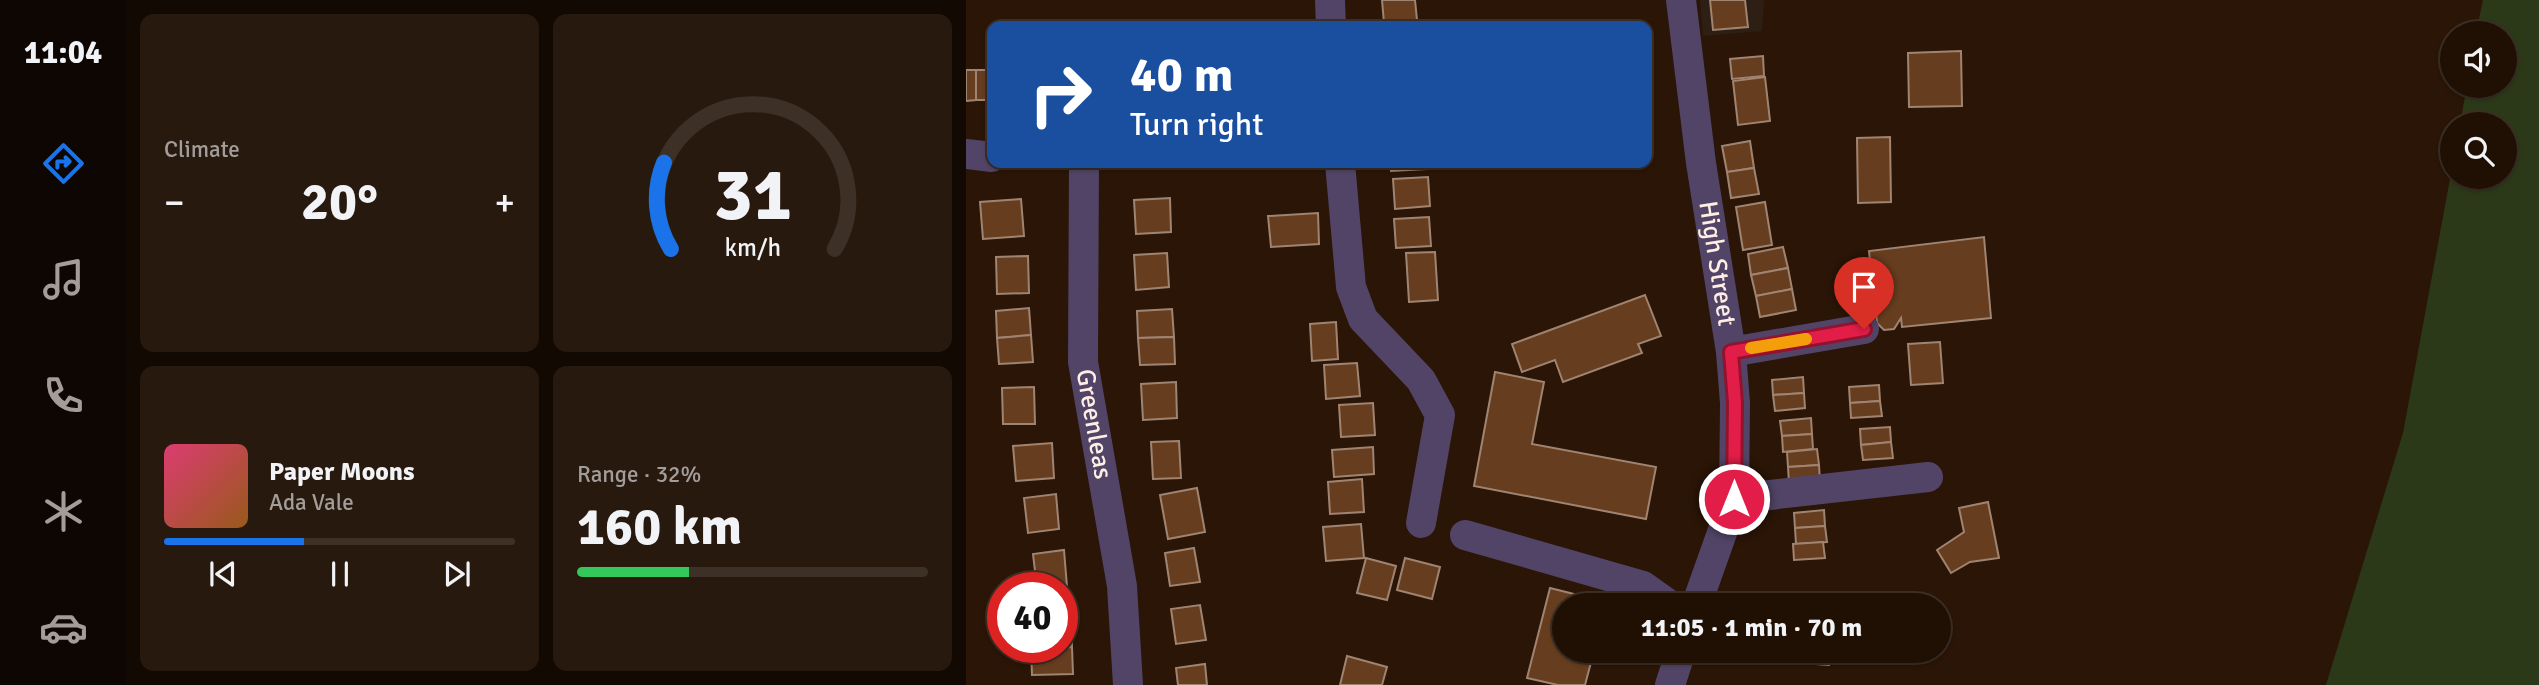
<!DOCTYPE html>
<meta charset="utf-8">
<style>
body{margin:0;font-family:Signika,sans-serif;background:#28190e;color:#f1f3f6;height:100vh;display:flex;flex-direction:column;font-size:26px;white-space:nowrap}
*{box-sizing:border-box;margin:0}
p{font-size:23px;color:#a29d9a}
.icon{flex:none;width:38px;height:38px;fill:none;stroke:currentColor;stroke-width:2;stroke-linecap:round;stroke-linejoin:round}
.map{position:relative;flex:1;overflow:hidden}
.drawer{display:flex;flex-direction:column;gap:14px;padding:14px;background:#120902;width:840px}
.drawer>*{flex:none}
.top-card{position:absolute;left:21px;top:21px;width:665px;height:147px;border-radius:14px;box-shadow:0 2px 5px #0004,0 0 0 2px #3d3026;background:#1a4fa0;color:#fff;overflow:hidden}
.buttons{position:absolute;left:1474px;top:21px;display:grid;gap:14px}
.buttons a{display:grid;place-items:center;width:77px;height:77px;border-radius:50%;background:#201004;box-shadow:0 2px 5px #0004,0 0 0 2px #3d3026;font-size:35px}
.speed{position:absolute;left:21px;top:572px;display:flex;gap:14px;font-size:35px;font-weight:700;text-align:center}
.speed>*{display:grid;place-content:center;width:91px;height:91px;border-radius:50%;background:#201004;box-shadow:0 2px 5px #0004,0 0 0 2px #3d3026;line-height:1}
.speed .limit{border:10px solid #d22;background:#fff;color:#111}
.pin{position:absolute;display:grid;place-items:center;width:60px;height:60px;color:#fff;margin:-72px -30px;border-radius:50% 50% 50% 0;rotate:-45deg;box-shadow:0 0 7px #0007}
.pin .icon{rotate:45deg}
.me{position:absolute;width:77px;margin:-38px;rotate:0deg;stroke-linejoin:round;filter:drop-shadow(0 0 5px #0008)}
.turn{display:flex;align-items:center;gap:24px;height:147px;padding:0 28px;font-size:32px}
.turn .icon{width:91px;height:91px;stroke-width:2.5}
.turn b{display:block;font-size:49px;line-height:60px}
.big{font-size:52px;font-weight:700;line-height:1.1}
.drawer .card{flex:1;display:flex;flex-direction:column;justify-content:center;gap:10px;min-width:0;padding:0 24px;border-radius:14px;background:#28190e}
.drawer .dial{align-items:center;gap:0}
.dial svg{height:182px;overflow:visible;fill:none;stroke:#3d3026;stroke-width:7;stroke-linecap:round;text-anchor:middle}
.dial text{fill:#f1f3f6;stroke:none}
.song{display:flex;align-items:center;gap:21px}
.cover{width:84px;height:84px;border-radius:10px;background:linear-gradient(135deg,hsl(340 70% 55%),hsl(30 70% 35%))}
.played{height:7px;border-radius:4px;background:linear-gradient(90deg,#1a73e8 40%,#3d3026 40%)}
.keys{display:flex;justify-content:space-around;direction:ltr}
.heat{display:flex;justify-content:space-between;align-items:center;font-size:38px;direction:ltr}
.charge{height:10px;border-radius:5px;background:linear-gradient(90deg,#34c759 32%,#3d3026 0)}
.drawer .tiles{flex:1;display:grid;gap:14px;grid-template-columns:repeat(2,1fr)}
.trip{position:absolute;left:586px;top:593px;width:399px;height:70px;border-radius:35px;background:#201004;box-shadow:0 2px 5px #0004,0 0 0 2px #3d3026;font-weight:700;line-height:70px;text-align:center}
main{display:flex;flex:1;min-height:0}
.tabs{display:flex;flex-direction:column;width:126px;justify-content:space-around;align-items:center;background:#0d0602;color:#a29d9a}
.tabs .icon{width:49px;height:49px}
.tabs .current{color:#1a73e8}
.tabs b{font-size:32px;color:#f1f3f6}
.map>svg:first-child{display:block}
.commercial{fill:#2d1f13}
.green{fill:#2c3918}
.building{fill:#663d1f;stroke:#a08472;stroke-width:2}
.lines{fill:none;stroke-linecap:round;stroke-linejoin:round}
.minor{stroke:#514467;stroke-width:30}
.route-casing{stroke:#92132f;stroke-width:18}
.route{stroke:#e11d48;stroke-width:12}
.slow{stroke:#f59e0b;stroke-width:12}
.labels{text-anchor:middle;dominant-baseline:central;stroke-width:7;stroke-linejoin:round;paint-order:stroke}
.street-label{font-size:26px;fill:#feeee4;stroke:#200c01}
</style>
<main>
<nav class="tabs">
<b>11:04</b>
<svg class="icon current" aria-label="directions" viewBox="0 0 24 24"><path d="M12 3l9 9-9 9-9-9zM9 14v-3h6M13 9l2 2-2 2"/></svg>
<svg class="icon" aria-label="music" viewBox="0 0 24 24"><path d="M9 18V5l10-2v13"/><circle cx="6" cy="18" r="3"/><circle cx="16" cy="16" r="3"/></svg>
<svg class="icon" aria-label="phone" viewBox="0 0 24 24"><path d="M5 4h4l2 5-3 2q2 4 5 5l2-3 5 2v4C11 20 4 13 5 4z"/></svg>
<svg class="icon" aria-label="climate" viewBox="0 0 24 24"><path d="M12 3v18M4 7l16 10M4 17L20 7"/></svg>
<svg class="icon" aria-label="car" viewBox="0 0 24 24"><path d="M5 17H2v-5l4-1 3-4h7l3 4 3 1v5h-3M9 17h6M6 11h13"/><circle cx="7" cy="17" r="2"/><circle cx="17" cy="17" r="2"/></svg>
</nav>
<section class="drawer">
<div class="tiles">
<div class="card"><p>Climate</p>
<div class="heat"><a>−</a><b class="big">20°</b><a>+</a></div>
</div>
<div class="card dial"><svg viewBox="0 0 100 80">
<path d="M14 69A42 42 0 1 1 86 69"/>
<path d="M14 69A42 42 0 0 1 11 31" stroke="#1a73e8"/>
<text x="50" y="56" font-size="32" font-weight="700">31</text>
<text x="50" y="72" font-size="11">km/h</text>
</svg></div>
<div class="card">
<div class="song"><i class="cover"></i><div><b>Paper Moons</b><p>Ada Vale</p></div></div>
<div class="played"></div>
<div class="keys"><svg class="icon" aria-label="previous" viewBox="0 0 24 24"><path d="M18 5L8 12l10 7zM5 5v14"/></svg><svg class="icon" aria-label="pause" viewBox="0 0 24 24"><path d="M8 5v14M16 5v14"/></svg><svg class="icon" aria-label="next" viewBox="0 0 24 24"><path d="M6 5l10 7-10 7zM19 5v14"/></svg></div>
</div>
<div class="card"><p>Range · 32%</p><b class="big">160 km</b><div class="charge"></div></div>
</div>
</section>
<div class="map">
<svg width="1573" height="685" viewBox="0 0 1573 685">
<rect width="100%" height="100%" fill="#2a1506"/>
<path class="commercial" d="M734,0H798L796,31L737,36Z"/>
<path class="green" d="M1517,0H1573V685H1360L1437,433L1486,168V177H1538V124H1494L1501,86H1538V33H1510Z"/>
<g class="building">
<path d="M416,0H449L451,20L418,23Z"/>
<path d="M744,0H779L782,27L747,30Z"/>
<path d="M995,51L996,106L943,107L942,53Z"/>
<path d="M681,56L686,128L681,129Z"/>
<path d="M797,56L798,76L766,79L764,59Z"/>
<path d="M0,70H10V100L0,101Z"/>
<rect x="10" y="70" width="16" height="30"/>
<path d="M799,77L804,121L772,125L767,81Z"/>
<path d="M924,137L925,202L892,203L891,138Z"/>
<path d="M784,141L788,168L761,172L756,146Z"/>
<path d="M424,163H460V169L425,171Z"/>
<path d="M788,168L793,194L765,198L761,172Z"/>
<path d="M462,177L464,206L429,209L427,179Z"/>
<path d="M204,198L205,232L170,234L168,200Z"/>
<path d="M55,199L58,236L17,239L14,202Z"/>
<path d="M799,202L806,245L777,250L770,207Z"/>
<path d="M352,213L353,244L305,247L302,216Z"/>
<path d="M463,217L465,246L430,248L428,219Z"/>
<path d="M1018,237L1025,318L936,327L935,318L928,329L918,330L911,323L910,310L915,301H908L903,251Z"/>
<path d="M817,247L822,268L785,275L782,254Z"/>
<path d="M469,252L472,300L443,302L440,253Z"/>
<path d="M201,253L203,287L170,290L168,255Z"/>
<path d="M62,256L63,293L31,294L30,257Z"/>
<path d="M822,268L826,289L790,296L785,275Z"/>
<path d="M826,289L830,310L794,317L790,296Z"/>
<path d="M679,295L695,336L672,344L676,353L597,382L589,360L556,372L546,344Z"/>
<path d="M63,308L65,335L31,338L30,311Z"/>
<path d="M206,309L208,337L172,338L171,311Z"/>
<path d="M370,322L372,359L346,361L344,324Z"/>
<path d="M65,335L67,362L33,364L31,338Z"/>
<path d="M208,337L209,364L174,365L172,338Z"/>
<path d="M974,342L977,383L945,385L942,344Z"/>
<path d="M391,363L394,396L360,399L358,365Z"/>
<path d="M529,372L578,382L566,444L690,467L680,519L508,486Z"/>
<path d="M837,377L838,393L807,395L806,380Z"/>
<path d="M210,382L211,418L177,420L175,384Z"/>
<path d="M913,385L914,401L884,403L883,387Z"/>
<path d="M68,387L69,424H37L36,388Z"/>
<path d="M838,393L839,408L809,411L807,395Z"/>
<path d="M914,401L916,416L885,418L884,403Z"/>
<path d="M407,403L409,435L375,437L373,405Z"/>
<path d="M845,418L846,434L816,436L814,421Z"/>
<path d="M924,427L925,442L895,445L894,429Z"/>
<path d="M846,434L847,449L817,452L816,436Z"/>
<path d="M213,441L215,478L187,479L185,442Z"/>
<path d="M925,442L927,458L897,460L895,445Z"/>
<path d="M86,443L88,478L50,481L47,446Z"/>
<path d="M407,447L408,474L368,477L366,450Z"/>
<path d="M851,449L853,465L822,467L821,452Z"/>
<path d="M853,465L854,481L823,483L822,467Z"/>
<path d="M396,479L398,512L364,514L362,482Z"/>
<path d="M231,488L239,532L202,539L194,495Z"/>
<path d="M90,494L93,529L62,533L58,498Z"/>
<path d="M1022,502L1033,558L1004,562L985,573L971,550L998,532L993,508Z"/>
<path d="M858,510L859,526L829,528L828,513Z"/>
<path d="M395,524L398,558L360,561L357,527Z"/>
<path d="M859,526L861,542L830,544L829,528Z"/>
<path d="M857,542L859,558L828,560L827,544Z"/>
<path d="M228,548L234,582L204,586L199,553Z"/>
<path d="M98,550L102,599L96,600V588H71L67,554Z"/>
<path d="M400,558L430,566L421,600L391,593Z"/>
<path d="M439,558L474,567L466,599L431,590Z"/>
<path d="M584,588L612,595L609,606H598V651H628L619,685H592L561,678Z"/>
<path d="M234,605L240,640L210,644L205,609Z"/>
<path d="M105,620L106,647H96V621Z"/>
<path d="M106,647L107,674L66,675L65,648Z"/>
<path d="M837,651H864L863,665L836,663Z"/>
<path d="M381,656L421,667L416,685H374Z"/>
<path d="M239,664L241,685H212L210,668Z"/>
</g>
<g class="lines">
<g class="minor">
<path d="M364,0L365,26"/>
<path id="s1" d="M715,0L735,163L765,352L769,403L768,499L730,606"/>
<path d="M0,154L26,157"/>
<path id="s2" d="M118,163L117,362L156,586L162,685"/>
<path d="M374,163L385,287L397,319L455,380L474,415L455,523"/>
<path d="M765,352L898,329"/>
<path d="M768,499L962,477"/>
<path d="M499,535L677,586L705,606"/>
<path d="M704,685L715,651"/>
</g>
</g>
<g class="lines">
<defs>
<path id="route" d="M768,499L769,403L765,352L898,329"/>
</defs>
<use href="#route" class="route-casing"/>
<use href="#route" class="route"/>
<path class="slow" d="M785,348L840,339"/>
</g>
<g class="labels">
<g class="street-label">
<text stroke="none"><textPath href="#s1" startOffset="266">High Street</textPath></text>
<text stroke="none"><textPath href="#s2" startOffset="262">Greenleas</textPath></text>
</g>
</g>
</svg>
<div class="buttons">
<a><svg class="icon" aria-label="sound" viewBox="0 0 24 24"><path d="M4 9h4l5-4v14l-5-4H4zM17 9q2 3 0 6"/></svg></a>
<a><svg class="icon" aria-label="search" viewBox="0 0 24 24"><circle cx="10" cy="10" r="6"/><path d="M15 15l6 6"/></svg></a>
</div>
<div class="speed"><div class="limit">40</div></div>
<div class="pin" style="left:898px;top:329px;background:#d93025"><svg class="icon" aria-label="arrive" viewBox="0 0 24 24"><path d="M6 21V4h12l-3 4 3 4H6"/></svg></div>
<svg class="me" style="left:768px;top:499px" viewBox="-20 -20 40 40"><circle r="17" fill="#e11d48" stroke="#fff" stroke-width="3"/><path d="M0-11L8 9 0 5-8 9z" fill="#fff"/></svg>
<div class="trip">11:05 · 1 min · 70 m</div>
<div class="top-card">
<div class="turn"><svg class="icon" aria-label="right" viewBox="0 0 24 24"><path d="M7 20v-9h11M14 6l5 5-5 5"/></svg><div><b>40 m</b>Turn right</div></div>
</div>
</div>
</main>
